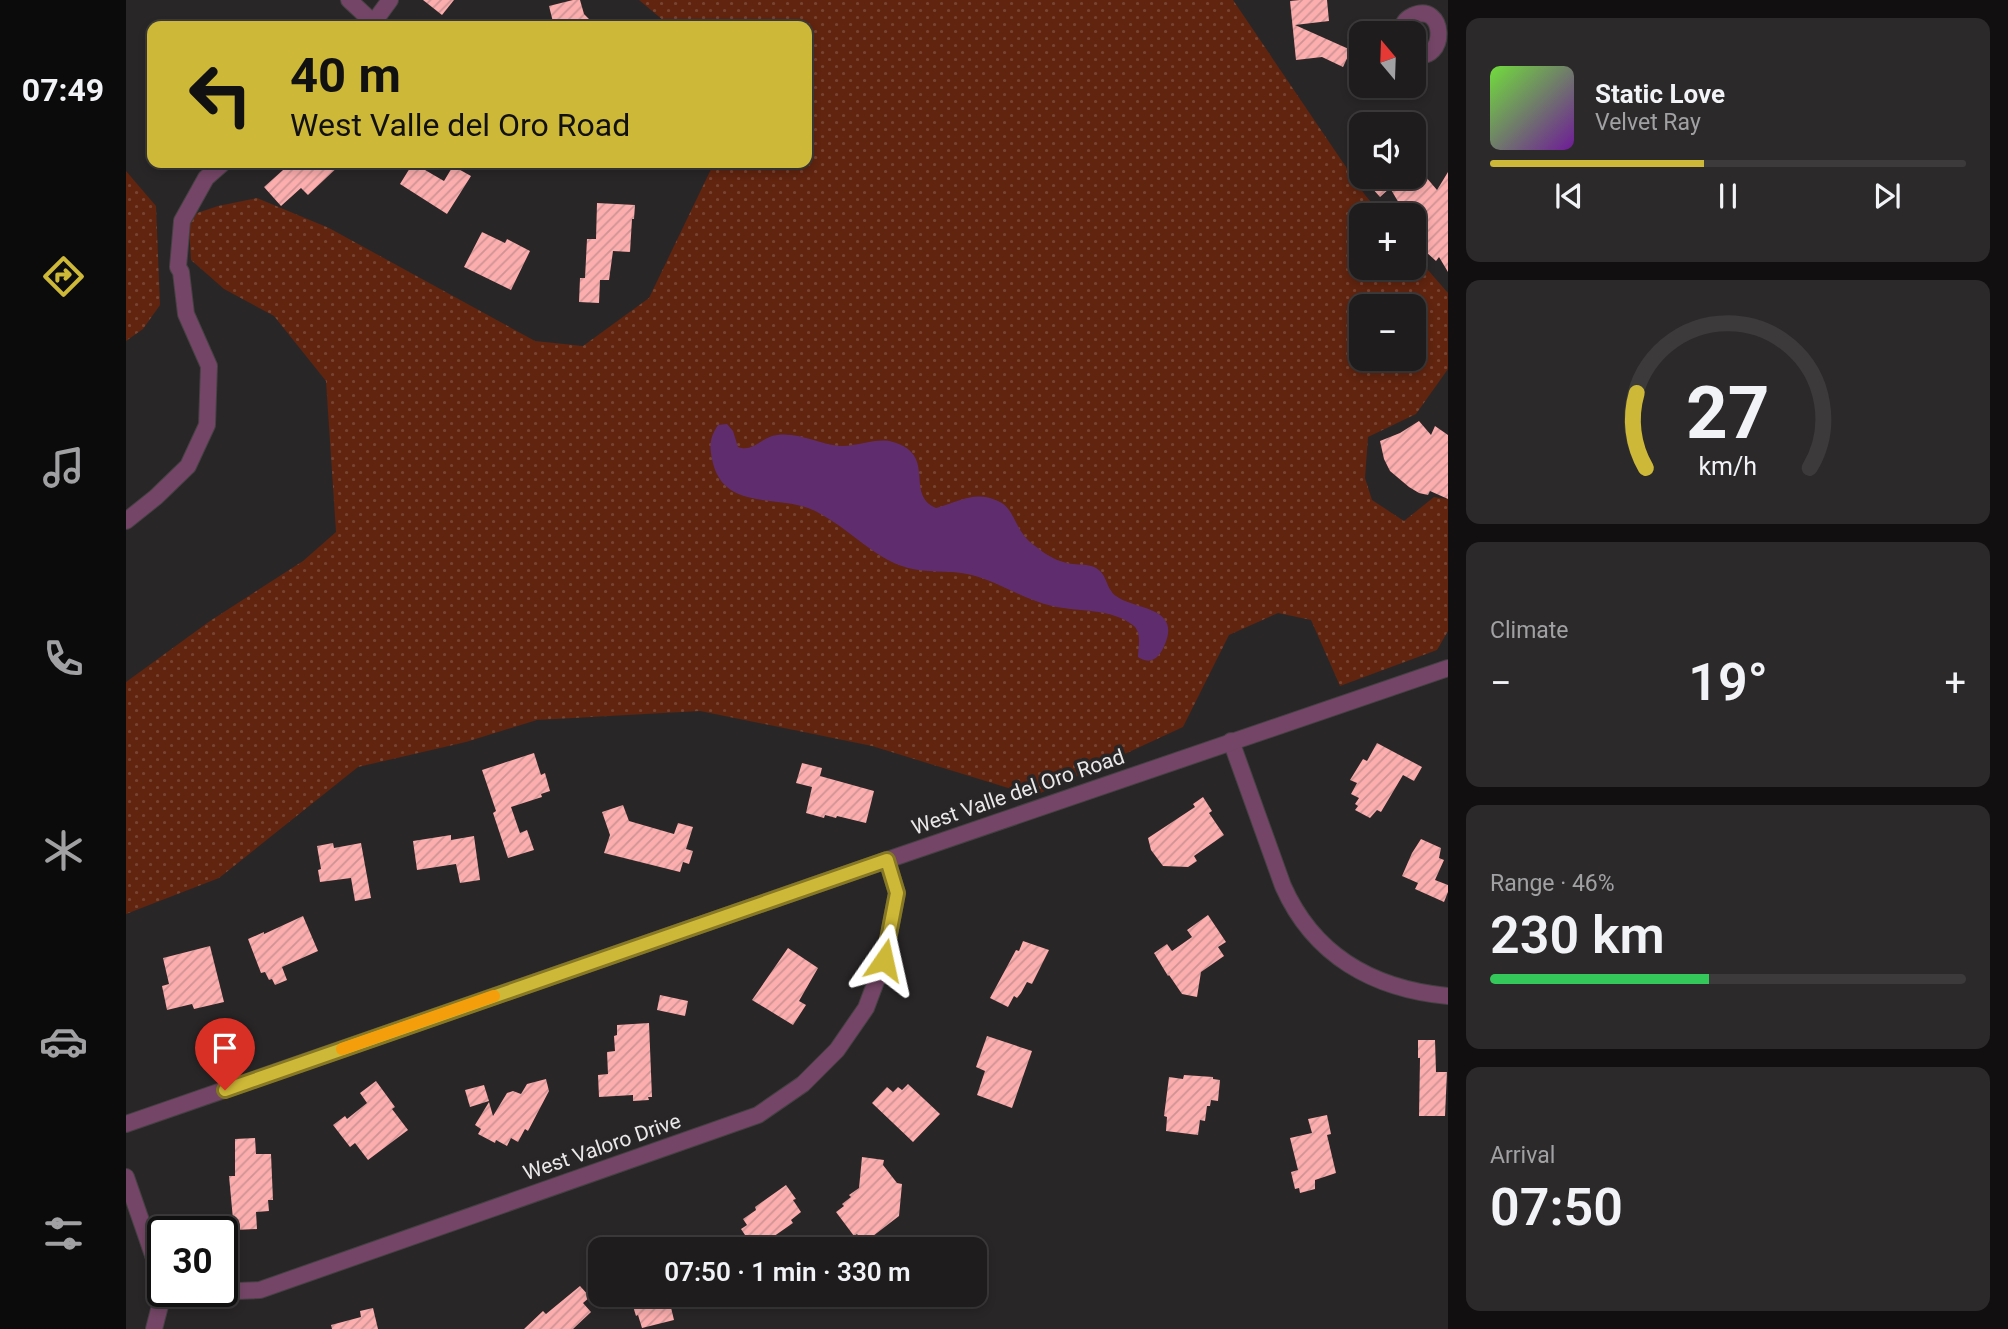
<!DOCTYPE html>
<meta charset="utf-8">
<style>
body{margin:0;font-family:Roboto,sans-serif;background:#2c292a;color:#f1f3f6;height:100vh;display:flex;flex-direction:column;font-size:26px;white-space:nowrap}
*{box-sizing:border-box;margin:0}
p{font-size:23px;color:#a1a1a4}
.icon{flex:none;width:38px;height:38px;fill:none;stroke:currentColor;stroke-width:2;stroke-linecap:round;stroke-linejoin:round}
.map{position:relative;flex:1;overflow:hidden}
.details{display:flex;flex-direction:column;gap:18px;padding:18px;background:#110f10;width:560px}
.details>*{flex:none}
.hud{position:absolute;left:21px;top:21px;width:665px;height:147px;border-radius:14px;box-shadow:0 4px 10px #0003,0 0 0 2px #3c3a3b;background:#ceb837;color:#111;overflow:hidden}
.needle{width:46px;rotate:341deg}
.controls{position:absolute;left:1223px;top:21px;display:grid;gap:14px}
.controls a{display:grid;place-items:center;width:77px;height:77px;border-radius:14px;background:#1f1c1d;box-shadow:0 4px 10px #0003,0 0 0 2px #3c3a3b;font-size:35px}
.speed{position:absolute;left:21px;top:1216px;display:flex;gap:14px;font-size:35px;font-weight:700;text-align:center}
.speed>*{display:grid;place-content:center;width:91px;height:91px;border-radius:50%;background:#1f1c1d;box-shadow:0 4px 10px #0003,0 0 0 2px #3c3a3b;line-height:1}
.speed .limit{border:4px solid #111;border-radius:10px;background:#fff;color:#111}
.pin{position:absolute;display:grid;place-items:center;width:60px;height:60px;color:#fff;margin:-72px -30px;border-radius:50% 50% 50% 0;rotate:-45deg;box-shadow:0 0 7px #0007}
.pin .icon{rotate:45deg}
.me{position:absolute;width:77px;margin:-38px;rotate:11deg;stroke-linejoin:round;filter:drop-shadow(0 0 5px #0008)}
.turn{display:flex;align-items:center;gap:24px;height:147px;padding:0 28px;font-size:32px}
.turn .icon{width:91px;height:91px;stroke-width:2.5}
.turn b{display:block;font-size:49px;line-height:60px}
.big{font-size:52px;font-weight:600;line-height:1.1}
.details .card{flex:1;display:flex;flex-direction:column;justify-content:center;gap:10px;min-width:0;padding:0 24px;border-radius:14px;background:#2c292a}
.details .dial{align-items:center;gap:0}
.dial svg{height:182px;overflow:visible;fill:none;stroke:#3c3a3b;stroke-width:7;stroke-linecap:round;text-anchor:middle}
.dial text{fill:#f1f3f6;stroke:none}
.song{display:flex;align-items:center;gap:21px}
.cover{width:84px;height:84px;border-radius:10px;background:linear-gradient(135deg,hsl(100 70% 55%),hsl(280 70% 35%))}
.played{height:7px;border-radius:4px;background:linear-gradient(90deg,#ceb837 45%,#3c3a3b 45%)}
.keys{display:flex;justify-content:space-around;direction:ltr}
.heat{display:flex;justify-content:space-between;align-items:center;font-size:38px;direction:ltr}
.charge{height:10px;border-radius:5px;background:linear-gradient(90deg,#34c759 46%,#3c3a3b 0)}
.trip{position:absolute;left:462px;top:1237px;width:399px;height:70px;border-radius:14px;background:#1f1c1d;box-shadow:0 4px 10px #0003,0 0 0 2px #3c3a3b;font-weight:600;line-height:70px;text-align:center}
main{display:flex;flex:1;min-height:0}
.tabs{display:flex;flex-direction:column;width:126px;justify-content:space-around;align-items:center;background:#0c0b0c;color:#a1a1a4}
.tabs .icon{width:49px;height:49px}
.tabs .active{color:#ceb837}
.tabs b{font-size:32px;color:#f1f3f6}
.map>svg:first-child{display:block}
.grass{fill:url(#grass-dots);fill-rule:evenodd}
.water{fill:#5f2d6e}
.building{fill:url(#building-hatch)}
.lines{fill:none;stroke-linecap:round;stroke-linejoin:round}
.minor-casing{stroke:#444142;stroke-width:18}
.minor{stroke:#744566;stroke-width:16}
.route-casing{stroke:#867824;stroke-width:18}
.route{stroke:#ceb837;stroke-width:12}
.slow{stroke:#f59e0b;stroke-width:12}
.labels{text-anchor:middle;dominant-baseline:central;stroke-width:7;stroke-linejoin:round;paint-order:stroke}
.street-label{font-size:21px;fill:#eae8e8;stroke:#292627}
</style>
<main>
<nav class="tabs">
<b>07:49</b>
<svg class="icon active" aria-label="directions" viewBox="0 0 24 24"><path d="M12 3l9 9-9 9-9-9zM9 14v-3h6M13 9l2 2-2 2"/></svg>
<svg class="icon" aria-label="music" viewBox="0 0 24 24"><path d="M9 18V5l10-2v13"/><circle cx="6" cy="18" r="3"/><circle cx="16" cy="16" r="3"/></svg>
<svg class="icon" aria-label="phone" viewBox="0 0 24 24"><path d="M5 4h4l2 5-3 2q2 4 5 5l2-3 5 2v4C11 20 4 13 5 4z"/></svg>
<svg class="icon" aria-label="climate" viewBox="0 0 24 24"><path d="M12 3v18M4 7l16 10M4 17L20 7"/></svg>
<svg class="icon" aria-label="car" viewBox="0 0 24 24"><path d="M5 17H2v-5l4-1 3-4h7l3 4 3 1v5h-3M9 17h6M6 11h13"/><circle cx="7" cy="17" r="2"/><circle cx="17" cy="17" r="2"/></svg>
<svg class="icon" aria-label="filters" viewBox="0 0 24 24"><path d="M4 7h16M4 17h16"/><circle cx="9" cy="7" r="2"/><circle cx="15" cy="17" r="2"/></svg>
</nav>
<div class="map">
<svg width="1322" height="1329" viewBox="0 0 1322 1329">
<defs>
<pattern id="grass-dots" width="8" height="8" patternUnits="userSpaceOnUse" patternTransform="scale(1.75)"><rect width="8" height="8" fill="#60240f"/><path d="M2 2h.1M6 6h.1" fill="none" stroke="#774432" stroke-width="1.8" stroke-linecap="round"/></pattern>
<pattern id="building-hatch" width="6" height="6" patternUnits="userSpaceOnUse" patternTransform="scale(1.75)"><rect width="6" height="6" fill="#fcadad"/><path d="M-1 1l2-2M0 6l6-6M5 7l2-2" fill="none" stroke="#ce9393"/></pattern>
</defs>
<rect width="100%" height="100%" fill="#292627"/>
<g class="grass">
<path d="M513,0H1107L1239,195L1256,215H1236V268H1288V254L1322,293V369L1290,414L1242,437L1239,478L1246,500L1278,521L1308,497L1322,499V631L1311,650L1214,686L1185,620L1152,613L1103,635L1057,727L908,796L746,746L574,711L411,720L340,742L232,767L93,878L0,914V682L84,621L177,561L210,532L200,381L148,316L98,289L65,260L63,226L71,213L92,206L131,198L203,228L409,341L457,346L523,298L588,163H681V26H544ZM1236,306H1288V359H1236Z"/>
<path d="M0,171L30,206L34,305L17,329L0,341Z"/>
</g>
<path class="water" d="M601,424L607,431L612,447C627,453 635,437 651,435C673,432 692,444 714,446C731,447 751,437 767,442C812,455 778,494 810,508C832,502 849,490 872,501C886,507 888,522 897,534C901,541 911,547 917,552C926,558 936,563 947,564C954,565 961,564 968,567C982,573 979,588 990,596C1008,610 1055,606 1039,644C1034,657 1026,666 1012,657C1012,647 1016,634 1008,626C987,608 951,612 926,606C896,599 870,580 841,574C821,570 801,573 782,568C745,558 718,522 682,508C646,495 596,510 586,459C583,445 584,437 592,425Z"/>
<g class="building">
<path d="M297,0H328L316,15Z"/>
<path d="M447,0H454L458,14L470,26H428L423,6Z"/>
<path d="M1174,0H1201L1203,21L1169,25L1225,50L1217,67L1196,57L1170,60L1164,1Z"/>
<path d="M150,163H216L182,195L175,188L155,206L138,187L157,170Z"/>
<path d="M287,163L318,181L327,166L345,176L321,214L274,184Z"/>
<path d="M1288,163L1311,190L1322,172V272L1313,257L1310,261L1288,241V215H1280L1264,188L1254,197L1236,177H1288Z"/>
<path d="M471,203L509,205L508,219H506L504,252L487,251L483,280H474L473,303L453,302L454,278H459L461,239H470Z"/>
<path d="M356,232L379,243L381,239L404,251L385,290L338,267Z"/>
<path d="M1293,421L1305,435L1309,426L1322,435V499L1304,491L1302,495L1293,493L1283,487L1264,471L1258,459L1254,441L1274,433Z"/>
<path d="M1251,743L1296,767L1288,781L1277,775L1255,812L1251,810L1244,818L1229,810L1232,806L1229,804L1233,798L1225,794L1231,783L1224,780L1237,759L1241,761Z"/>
<path d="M408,753L415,775L419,773L424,791L415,794L416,797L385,807L394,833L401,830L408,850L382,858L367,813L370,811L356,770Z"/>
<path d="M676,763L696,768L694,776L748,791L740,823L711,816L710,818L699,815L698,818L680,813L686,787L670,783Z"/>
<path d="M1077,797L1086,811L1083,813L1098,835L1068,856L1071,861L1062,867L1037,866L1025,850L1022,838L1069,807L1067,804Z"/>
<path d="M497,805L503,821L548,834L552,823L567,827L560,849L567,851L563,864L557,862L554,872L478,853L484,835L476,812Z"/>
<path d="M325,835V840L348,836L354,880L334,883L330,864L291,870L287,841Z"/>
<path d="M1295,839L1315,848L1313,858L1318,860L1309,880L1322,885V892L1318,902L1289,889L1292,883L1276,876L1286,853Z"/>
<path d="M207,843L208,848L235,843L245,898L229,901L225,878L194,882L192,870L195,869L191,846Z"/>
<path d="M1082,915L1100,942L1092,947L1098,956L1075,972L1071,997L1056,994L1043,975L1042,976L1028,953L1041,944L1046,951L1066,937L1061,930Z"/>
<path d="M177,916L192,951L156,967L161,980L149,985L146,979L143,980L139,972L135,973L122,939L138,932V934Z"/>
<path d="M897,941L923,950L906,984L901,982L895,993L891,998L888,996L882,1007L864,998L890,950L893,951Z"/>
<path d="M84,946L98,1002L68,1009L66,1004L41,1010L36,986L43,984L37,958Z"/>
<path d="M662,948L692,968L673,1001L680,1005L667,1025L626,1000Z"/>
<path d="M534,995L562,1001L559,1016L531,1010Z"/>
<path d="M523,1023L526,1097H522L523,1100L507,1101V1095L473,1097L472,1075L482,1074L481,1052L489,1051L488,1036L491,1035V1025Z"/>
<path d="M861,1036L906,1051L886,1108L851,1095L859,1071L850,1067Z"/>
<path d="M1292,1040H1309L1310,1072H1321L1319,1116H1293L1294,1058H1292Z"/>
<path d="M1058,1075L1087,1077V1079L1094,1080L1092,1101L1085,1100L1084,1106H1081L1079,1121L1074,1120L1072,1135L1040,1131L1041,1117L1038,1116L1043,1077L1057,1079Z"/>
<path d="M420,1079L423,1091L402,1131L399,1129L392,1142L385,1138L381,1146L370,1140L369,1143L352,1134L355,1129L349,1125L363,1102L367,1116L381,1093L387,1091L395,1094L401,1084Z"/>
<path d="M250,1081L269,1107L266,1109L282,1130L242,1160L229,1143L224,1147L207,1125L219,1116L221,1119L241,1103L234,1093Z"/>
<path d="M782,1084L814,1114L787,1142L746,1103L761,1087L767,1092L772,1087L776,1090Z"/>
<path d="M358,1085L363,1101L344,1107L339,1090Z"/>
<path d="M1201,1115L1205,1134L1201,1135L1210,1173L1189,1180V1189L1174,1193L1173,1188L1169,1189L1165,1172L1172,1170L1164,1138L1186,1133L1182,1119Z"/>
<path d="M129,1138L130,1154H145L147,1200H142L143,1211L130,1212L131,1229L108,1230L103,1176H109V1139Z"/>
<path d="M736,1157L758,1160L757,1165L771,1183L776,1184L773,1216L738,1243L731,1234L728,1236L710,1212L718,1206L716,1204L725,1197L723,1195L733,1188Z"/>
<path d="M660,1185L670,1199L667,1200L675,1212L665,1220L667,1223L644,1239L643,1236L633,1243L629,1236L623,1241L615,1229L621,1225L617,1219L630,1210L629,1207Z"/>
<path d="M454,1286L464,1297L457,1303L465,1312L447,1329H398L417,1311L420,1314Z"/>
<path d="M507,1295H542L548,1320L516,1328L512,1315L510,1316L506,1303L509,1302Z"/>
<path d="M247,1308L252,1329H206L205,1325L235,1317L234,1311Z"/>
</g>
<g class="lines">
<defs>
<g id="minor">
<path d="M223,0L251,26"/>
<path d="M245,26L264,0"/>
<path d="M1275,33C1276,25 1279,19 1286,16C1320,0 1322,64 1288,54"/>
<path d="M0,521L30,497L62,466L81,425L83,366L60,314L55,272L52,267L56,221L80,178L97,163"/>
<path d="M1105,741L1157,886C1188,956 1248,989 1322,996"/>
<path d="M0,1124L761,860L1322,668"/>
<path d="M0,1177L29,1261L37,1294L28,1329"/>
<path d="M37,1294L134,1290L632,1115L677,1084L711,1050L740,1008L758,960L771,893L761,860"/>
</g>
</defs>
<use href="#minor" class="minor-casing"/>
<use href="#minor" class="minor"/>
</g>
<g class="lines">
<defs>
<path id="route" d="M99,1090L761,860L771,893L758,960"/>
</defs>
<use href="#route" class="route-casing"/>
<use href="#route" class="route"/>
<path class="slow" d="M216,1049L368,996"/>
</g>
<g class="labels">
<g class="street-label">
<text transform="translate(892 792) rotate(-19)">West Valle del Oro Road</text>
<text transform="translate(476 1147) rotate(-19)">West Valoro Drive</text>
</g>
</g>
</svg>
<div class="controls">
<a><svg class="needle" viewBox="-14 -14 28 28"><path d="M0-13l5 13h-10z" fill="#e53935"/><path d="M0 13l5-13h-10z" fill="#a1a1a4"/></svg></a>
<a><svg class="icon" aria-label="sound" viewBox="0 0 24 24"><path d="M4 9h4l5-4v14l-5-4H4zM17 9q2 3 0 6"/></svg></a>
<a>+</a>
<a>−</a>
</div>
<div class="speed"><div class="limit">30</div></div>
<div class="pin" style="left:99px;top:1090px;background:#d93025"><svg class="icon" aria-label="arrive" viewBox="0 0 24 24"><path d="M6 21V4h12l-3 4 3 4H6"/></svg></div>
<svg class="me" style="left:758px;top:960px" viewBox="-20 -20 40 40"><path d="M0-17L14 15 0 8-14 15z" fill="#ceb837" stroke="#fff" stroke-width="4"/></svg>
<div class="trip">07:50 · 1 min · 330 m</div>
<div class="hud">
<div class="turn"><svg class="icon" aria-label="left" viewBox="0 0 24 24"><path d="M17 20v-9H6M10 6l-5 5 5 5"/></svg><div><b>40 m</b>West Valle del Oro Road</div></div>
</div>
</div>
<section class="details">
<div class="card">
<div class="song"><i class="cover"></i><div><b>Static Love</b><p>Velvet Ray</p></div></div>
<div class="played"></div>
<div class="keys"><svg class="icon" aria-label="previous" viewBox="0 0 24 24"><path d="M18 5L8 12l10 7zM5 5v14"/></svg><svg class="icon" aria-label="pause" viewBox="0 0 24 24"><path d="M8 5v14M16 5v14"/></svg><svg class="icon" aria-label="next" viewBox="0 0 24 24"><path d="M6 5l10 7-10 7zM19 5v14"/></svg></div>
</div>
<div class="card dial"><svg viewBox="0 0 100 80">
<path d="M14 69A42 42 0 1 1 86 69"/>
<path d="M14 69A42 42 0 0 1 10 36" stroke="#ceb837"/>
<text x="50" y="56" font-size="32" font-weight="700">27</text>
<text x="50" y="72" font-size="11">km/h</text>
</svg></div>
<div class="card"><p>Climate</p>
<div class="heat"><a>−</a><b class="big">19°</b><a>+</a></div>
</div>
<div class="card"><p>Range · 46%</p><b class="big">230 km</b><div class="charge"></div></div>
<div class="card"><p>Arrival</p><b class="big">07:50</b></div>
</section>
</main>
